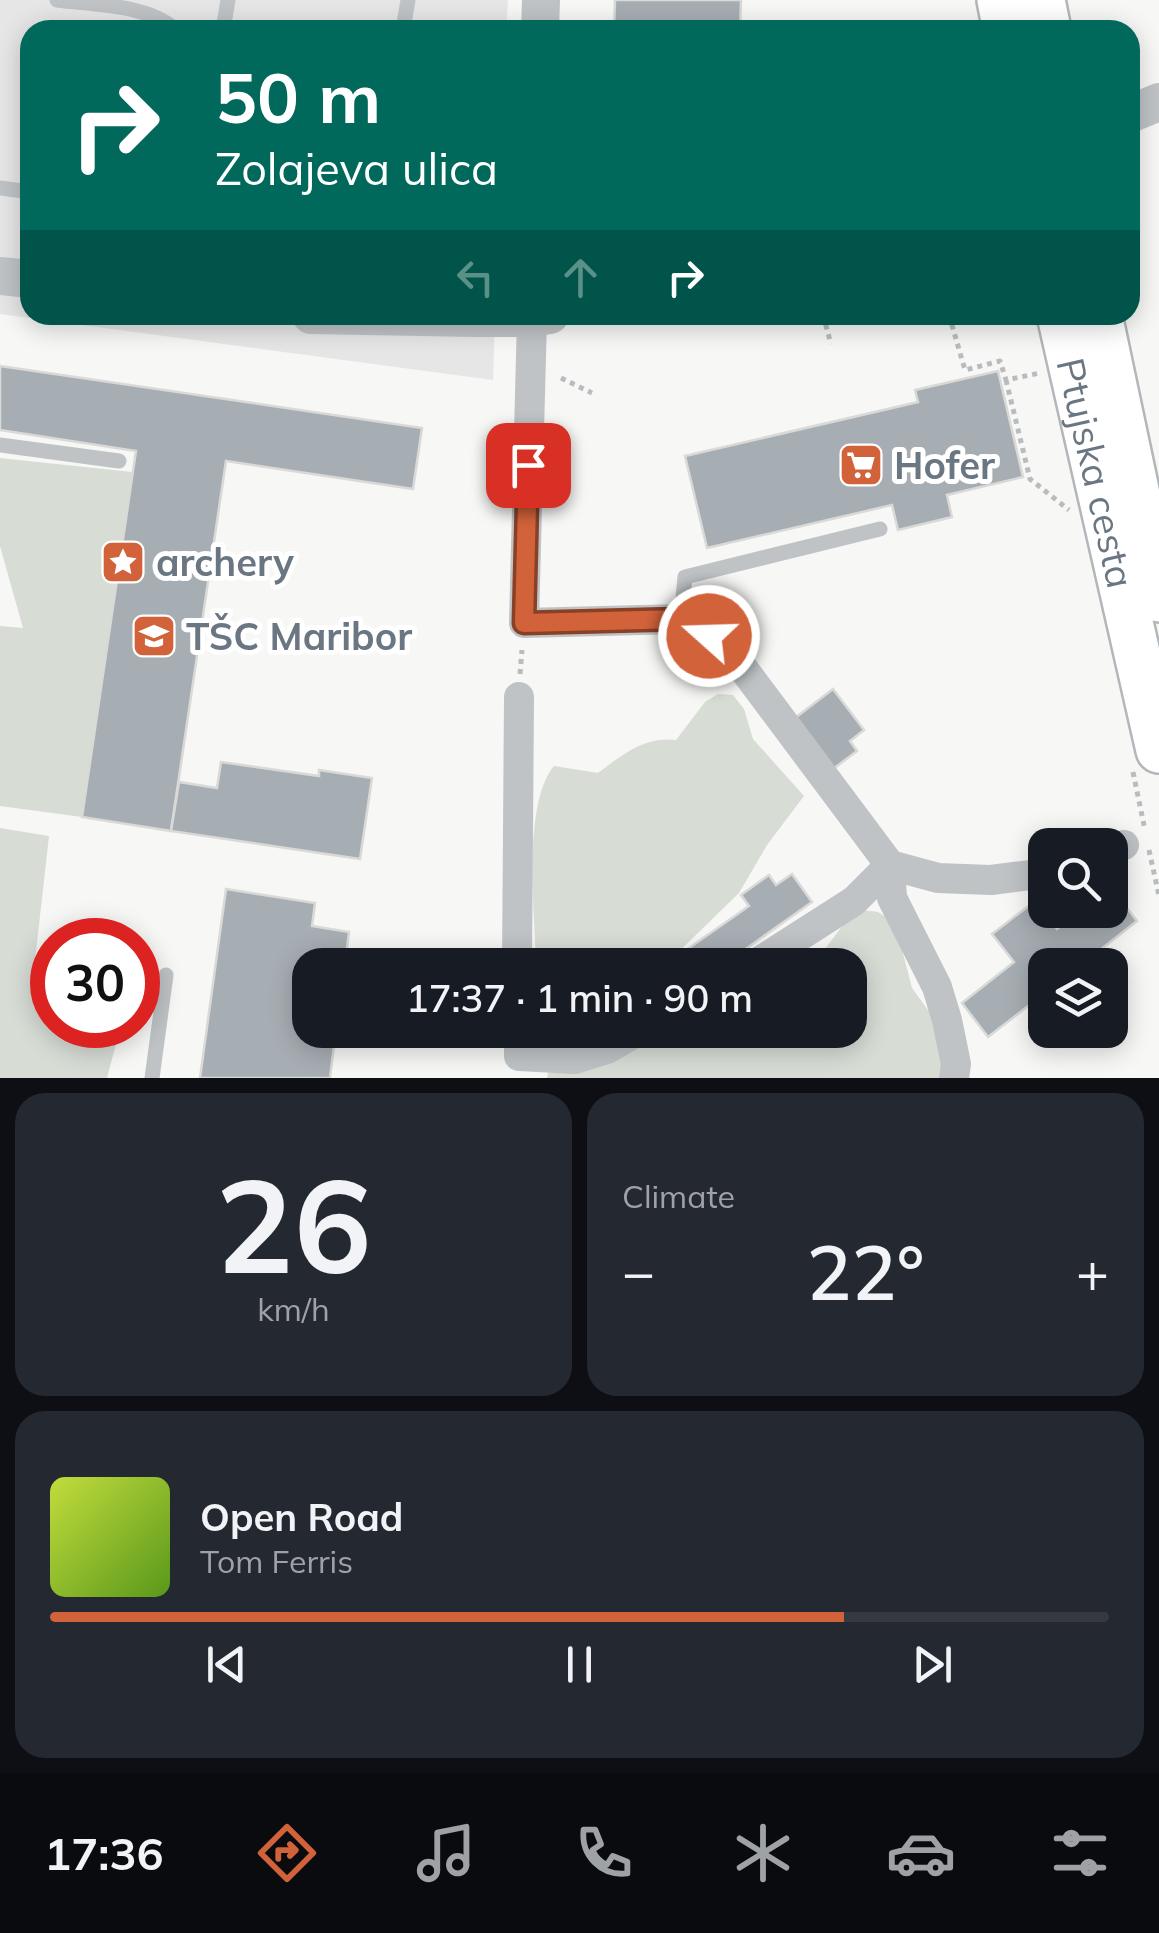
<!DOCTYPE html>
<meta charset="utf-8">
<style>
body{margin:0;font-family:Mulish,sans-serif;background:#242831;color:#f1f3f6;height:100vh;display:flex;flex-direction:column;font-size:38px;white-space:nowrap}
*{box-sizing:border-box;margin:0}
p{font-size:32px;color:#9ea1a6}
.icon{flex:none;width:55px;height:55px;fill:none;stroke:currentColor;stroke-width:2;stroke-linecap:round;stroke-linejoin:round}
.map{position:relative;height:1078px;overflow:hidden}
.sheet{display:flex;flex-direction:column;gap:15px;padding:15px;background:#0d0f14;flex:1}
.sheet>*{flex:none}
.guide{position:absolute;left:20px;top:20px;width:1120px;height:305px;border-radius:30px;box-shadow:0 5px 25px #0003;background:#00695c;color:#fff;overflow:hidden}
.tools{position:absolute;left:1028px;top:828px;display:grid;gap:20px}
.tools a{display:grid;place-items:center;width:100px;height:100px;border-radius:20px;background:#171b24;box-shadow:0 5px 25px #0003;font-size:50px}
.speed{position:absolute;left:30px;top:918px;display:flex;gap:20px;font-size:50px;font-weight:700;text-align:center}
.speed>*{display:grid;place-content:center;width:130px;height:130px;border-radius:50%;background:#171b24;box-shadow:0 5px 25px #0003;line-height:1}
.speed .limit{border:15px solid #d22;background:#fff;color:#111}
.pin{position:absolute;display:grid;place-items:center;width:85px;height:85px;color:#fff;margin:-42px;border-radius:20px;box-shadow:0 5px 15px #0006}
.me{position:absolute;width:110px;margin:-55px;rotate:290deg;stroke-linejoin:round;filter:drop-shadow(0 0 8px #0008)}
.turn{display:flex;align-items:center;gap:35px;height:210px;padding:0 30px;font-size:45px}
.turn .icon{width:130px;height:130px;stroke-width:2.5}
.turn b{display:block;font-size:70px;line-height:85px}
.lanes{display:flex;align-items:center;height:95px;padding:0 30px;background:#0003;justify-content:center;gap:50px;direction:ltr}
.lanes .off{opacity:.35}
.big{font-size:75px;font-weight:600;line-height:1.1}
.sheet .tile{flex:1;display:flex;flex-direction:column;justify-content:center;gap:15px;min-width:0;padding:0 35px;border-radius:30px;background:#242831}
.sheet .dial{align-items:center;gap:0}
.dial b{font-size:130px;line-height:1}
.song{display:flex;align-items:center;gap:30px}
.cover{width:120px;height:120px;border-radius:15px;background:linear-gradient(135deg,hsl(70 70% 55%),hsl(90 70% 35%))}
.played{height:10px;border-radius:5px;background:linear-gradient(90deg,#d2623a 75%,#363941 75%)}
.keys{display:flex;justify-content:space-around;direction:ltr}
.heat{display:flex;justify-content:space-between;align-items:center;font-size:55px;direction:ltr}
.sheet .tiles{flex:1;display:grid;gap:15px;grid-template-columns:1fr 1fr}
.tile:last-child{grid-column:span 2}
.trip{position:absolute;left:292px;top:948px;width:575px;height:100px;border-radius:30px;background:#171b24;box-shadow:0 5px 25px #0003;font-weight:600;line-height:100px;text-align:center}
.tabs{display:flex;height:160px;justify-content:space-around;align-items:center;background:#090b0e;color:#9ea1a6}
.tabs .icon{width:70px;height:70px}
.tabs .active{color:#d2623a}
.tabs b{font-size:45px;color:#f1f3f6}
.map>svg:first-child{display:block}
.built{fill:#e5e6e5}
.green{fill:#d7dcd5}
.building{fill:#a7aeb3;stroke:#d9d9d7;stroke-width:2.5}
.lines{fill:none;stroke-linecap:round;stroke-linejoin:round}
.primary-casing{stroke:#b3b7ba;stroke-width:50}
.path{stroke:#b9bcbe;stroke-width:5;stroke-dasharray:5 5;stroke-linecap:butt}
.service{stroke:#bfc3c6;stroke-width:15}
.minor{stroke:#bfc3c6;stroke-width:30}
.tertiary{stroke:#bfc3c6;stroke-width:38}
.primary{stroke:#fff;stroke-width:45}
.route-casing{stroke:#884026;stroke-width:25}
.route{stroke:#d2623a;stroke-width:18}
.labels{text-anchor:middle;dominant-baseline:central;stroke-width:10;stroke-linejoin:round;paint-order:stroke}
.poi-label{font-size:38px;font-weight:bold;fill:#6a7783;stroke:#fff;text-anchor:start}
.street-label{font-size:38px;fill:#6a7783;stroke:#fff}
</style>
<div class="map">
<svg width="1159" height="1078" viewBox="0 0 1159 1078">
<rect width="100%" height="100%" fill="#f7f7f5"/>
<path class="built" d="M0,0H508L506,30H30V315H495L493,380L0,314Z"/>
<g class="green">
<path d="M0,458L132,472L82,817L0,806V626L23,628L0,546Z"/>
<path d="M718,694L733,695L744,709L753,739L804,796L767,845L739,893L665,965H536C535,915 522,804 554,766L598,773C622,755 645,736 676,740L705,702Z"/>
<path d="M0,828L49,836L33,978L52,984V1025H121L107,1078H0Z"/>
<path d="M855,909L878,912L895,923L912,988L941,1028L947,1078H547L557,1038L553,1030H850V965H813Z"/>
</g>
<g class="building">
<path d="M615,0H741L740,30H614Z"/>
<path d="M0,366L422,428L413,489L226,461L171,831L82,817L136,451L0,430Z"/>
<path d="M998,371L1023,477L947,495L952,517L898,530L892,505L707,548L685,456L918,402L915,390Z"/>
<path d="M833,689L864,730L850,741L857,751L833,769L795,718Z"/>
<path d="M221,762L319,776V770L372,778L360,859L171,831L179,782L217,788Z"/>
<path d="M792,874L812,902L723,965H671L669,962L749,906L741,895L769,875L776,885Z"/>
<path d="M1111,887L1137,921L1081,965H1045V993L988,1037L962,1003L1014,962L992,934L1035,901L1057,929L1081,910H1110Z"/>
<path d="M226,889L315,903L312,926L349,932L345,965H310V1030H336L330,1078H200Z"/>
</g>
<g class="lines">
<defs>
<g id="primary">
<path d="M1000,0L1006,30"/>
<path d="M1042,0L1048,30"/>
<path id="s1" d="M1060,315L1159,750"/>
<path d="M1099,315L1159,599"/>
</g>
</defs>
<use href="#primary" class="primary-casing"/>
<g class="path">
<path d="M823,315L831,344"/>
<path d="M949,315L965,370L1000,361L1006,380L1040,373"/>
<path d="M561,378L592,393"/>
<path d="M1006,380L1030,479L1069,510"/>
<path d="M520,674L522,650"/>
<path d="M1133,772L1145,830"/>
<path d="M1149,850L1159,896"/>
</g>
<g class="service">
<path d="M57,0C94,5 147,4 176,30"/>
<path d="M223,30L228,0"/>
<path d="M403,30L408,0"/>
<path d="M0,188L30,192"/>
<path d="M0,445L119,461"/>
<path d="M681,619L685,577L880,529"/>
<path d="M152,1078L166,975"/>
</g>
<g class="minor">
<path d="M532,318L524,623L681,619L709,636L742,667L890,865L938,878L991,880L1045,873"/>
<path d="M1110,851L1124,845"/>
<path d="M890,865L892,898L937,987L947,1020L956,1064L954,1078"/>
<path d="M517,965L519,697"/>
<path d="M754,965L854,901L890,865"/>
<path d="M519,1030V1056L575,1059L607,1049L640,1030"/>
</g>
<g class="tertiary">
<path d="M540,30L541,0"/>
<path d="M1130,114L1159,102"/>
<path d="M0,276L30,279"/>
<path d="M311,315L476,318H532L550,315"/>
</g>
<use href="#primary" class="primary"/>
</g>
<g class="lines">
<defs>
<path id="route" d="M528,465L524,623L681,619L709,636"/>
</defs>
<use href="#route" class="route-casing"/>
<use href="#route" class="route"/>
</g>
<defs>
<symbol id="supermarket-square" viewBox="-11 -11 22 22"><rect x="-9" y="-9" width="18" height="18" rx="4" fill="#d2623a" stroke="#fff"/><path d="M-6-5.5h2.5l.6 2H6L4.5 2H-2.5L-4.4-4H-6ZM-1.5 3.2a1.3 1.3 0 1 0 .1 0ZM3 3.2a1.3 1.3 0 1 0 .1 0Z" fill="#fff"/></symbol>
<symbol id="sight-square" viewBox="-11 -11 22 22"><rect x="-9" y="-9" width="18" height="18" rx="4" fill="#d2623a" stroke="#fff"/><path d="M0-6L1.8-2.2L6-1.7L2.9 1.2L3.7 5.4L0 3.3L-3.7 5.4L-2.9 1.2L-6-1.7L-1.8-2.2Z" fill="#fff"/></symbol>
<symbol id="school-square" viewBox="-11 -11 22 22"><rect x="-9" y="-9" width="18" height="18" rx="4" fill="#d2623a" stroke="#fff"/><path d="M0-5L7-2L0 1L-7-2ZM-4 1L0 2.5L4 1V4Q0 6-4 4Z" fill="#fff"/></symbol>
</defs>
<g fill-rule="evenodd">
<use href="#supermarket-square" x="836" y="440" width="50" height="50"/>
<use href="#sight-square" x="98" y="537" width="50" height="50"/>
<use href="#school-square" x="129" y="611" width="50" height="50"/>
</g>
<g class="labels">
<g class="poi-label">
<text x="894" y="465">Hofer</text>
<text x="156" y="562">archery</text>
<text x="186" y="636">TŠC Maribor</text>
</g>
<g class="street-label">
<text stroke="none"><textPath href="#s1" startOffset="162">Ptujska cesta</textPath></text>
</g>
</g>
</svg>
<div class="tools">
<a><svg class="icon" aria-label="search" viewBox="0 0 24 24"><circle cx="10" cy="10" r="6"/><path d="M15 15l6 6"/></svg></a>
<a><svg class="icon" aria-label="layers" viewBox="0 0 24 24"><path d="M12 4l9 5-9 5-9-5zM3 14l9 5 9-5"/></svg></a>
</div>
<div class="speed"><div class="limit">30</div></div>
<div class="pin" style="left:528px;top:465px;background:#d93025"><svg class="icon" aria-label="arrive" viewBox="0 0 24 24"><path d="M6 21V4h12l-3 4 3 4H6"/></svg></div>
<svg class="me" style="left:709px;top:636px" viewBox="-20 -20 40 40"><circle r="17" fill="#d2623a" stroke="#fff" stroke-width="3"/><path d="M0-11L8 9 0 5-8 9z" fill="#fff"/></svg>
<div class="trip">17:37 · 1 min · 90 m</div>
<div class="guide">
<div class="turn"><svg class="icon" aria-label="right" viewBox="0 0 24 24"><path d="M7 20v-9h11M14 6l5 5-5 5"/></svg><div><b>50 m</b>Zolajeva ulica</div></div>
<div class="lanes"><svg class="icon off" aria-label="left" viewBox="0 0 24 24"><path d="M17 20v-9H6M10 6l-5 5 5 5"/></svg><svg class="icon off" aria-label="ahead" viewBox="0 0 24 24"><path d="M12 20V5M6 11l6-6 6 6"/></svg><svg class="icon" aria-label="right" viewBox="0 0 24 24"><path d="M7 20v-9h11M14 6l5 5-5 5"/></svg></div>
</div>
</div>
<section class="sheet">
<div class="tiles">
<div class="tile dial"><b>26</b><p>km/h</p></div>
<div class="tile"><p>Climate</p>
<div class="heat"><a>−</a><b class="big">22°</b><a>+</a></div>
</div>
<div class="tile">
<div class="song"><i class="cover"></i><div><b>Open Road</b><p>Tom Ferris</p></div></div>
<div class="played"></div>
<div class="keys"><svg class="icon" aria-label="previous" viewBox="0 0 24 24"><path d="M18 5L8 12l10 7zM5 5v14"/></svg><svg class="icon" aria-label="pause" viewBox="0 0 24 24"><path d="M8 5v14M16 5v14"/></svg><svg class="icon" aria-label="next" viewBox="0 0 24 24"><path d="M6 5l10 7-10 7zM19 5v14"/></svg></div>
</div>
</div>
</section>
<nav class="tabs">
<b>17:36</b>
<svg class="icon active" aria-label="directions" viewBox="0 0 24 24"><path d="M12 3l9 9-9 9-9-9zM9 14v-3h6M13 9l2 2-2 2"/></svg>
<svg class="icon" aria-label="music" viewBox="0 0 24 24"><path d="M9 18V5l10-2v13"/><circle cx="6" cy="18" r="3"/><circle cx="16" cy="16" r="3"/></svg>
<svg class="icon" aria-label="phone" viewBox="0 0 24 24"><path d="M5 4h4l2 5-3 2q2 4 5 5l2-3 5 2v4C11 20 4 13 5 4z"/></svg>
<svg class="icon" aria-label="climate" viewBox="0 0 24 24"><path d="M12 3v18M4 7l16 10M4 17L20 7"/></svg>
<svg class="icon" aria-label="car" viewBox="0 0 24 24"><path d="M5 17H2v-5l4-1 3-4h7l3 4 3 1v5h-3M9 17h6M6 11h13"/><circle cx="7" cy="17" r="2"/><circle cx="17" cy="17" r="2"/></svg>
<svg class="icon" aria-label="filters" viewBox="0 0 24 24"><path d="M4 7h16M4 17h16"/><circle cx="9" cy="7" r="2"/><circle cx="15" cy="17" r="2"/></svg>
</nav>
